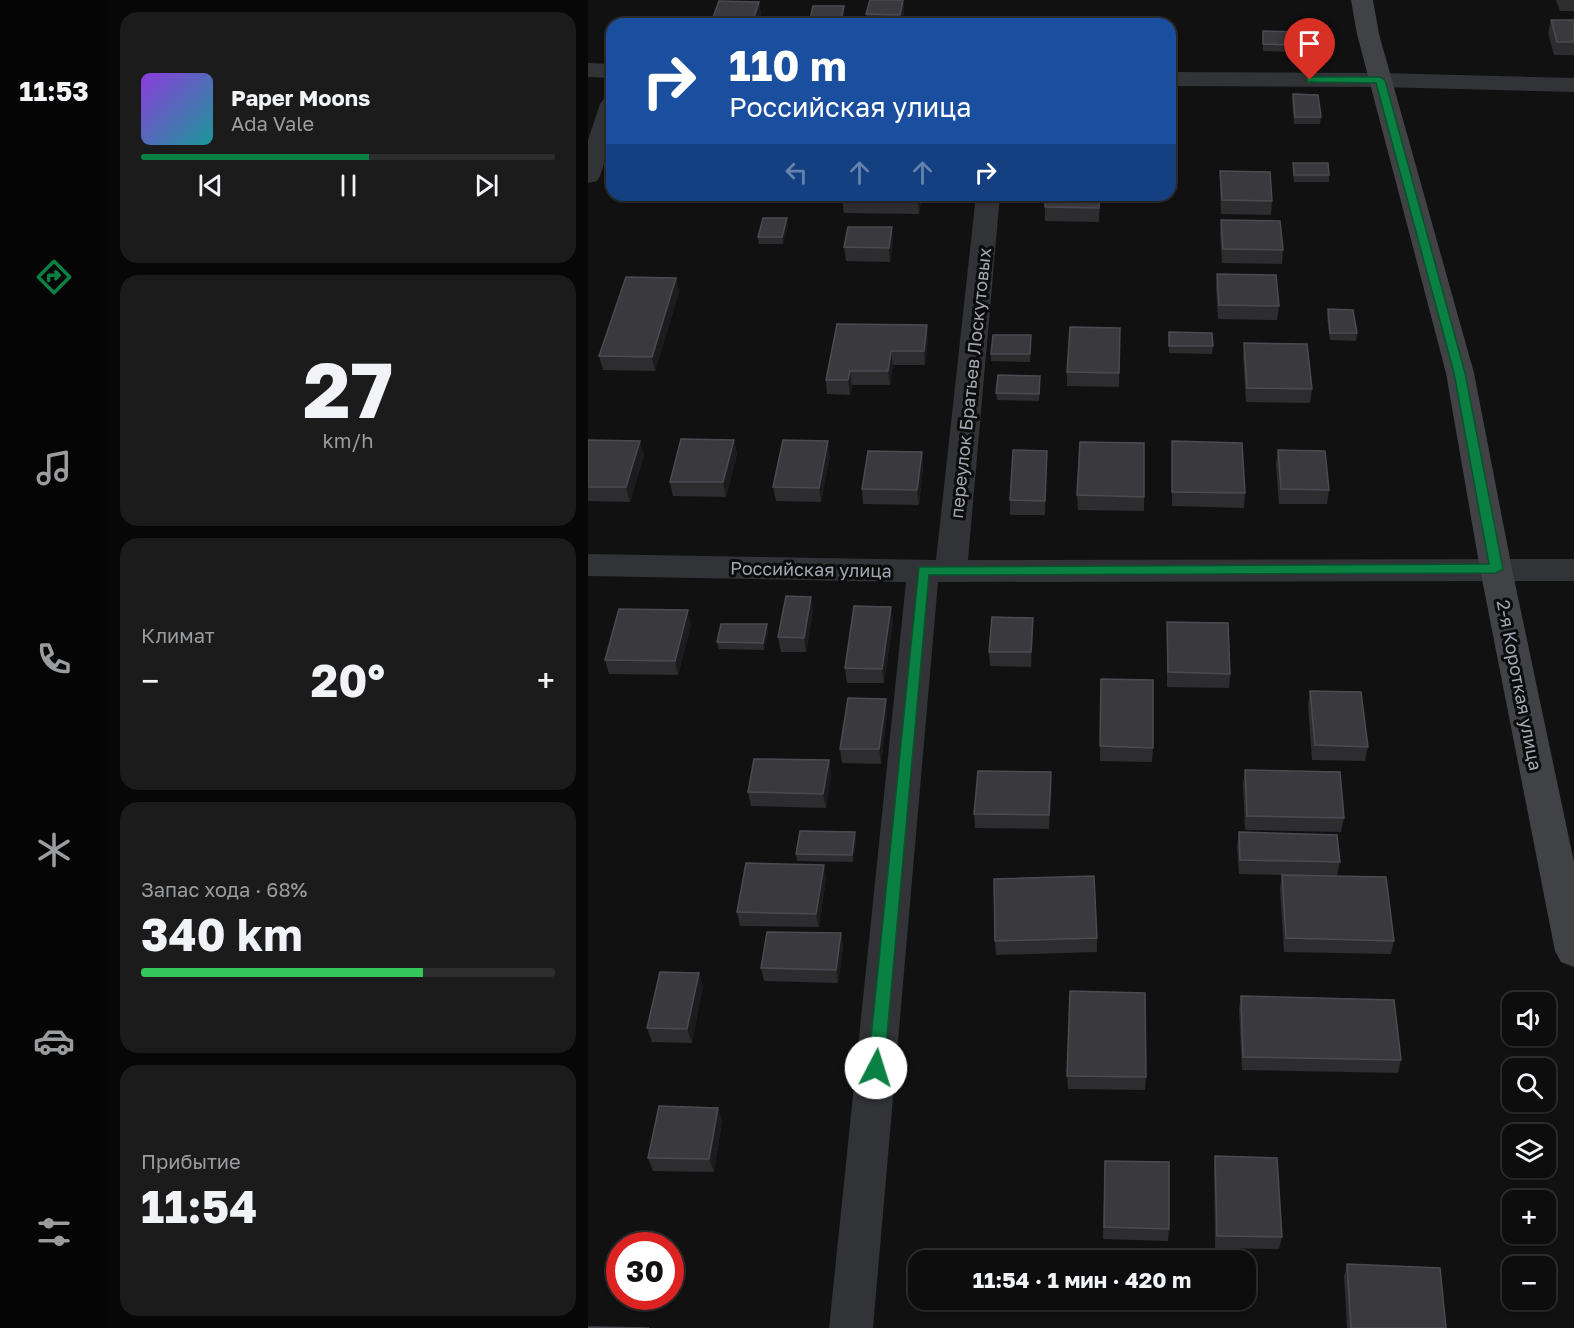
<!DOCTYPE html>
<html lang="ru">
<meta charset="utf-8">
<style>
body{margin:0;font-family:"Golos Text",sans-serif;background:#1b1b1c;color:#f1f3f6;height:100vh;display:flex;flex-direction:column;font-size:22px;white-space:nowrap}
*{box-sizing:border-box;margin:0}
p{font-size:20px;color:#9a9c9e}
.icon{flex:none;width:33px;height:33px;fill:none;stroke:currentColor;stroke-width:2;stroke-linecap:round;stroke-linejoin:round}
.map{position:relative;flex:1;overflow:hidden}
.side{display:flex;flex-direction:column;gap:12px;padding:12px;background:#070708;width:480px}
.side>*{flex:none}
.banner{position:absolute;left:18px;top:18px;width:570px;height:183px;border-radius:18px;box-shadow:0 2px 4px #0004,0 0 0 2px #2d2d2e;background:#1a4fa0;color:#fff;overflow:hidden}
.fabs{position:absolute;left:914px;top:992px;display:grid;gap:12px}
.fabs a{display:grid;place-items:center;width:54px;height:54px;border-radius:12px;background:#0d0d0e;box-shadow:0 2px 4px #0004,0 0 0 2px #2d2d2e;font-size:30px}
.speed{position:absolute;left:18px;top:1232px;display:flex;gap:12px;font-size:30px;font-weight:700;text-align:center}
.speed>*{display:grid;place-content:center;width:78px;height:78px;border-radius:50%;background:#0d0d0e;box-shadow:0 2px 4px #0004,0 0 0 2px #2d2d2e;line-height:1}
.speed .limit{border:9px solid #d22;background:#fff;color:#111}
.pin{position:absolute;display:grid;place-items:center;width:51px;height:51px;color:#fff;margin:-62px -26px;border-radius:50% 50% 50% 0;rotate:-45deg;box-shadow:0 0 6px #0007}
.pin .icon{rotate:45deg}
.me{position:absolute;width:66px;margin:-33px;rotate:5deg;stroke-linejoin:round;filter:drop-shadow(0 0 4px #0008)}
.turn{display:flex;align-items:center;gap:21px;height:126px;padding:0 24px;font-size:27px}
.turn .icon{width:78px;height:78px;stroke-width:2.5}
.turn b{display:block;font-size:42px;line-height:51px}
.lanes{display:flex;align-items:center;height:57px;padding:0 24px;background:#0003;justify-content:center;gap:30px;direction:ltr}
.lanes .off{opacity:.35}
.big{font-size:45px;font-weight:700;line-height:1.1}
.side .widget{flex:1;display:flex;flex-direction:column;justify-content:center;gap:9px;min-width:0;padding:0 21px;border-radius:18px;background:#1b1b1c}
.side .dial{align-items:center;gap:0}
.dial b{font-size:78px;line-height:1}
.song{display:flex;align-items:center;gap:18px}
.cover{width:72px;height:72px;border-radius:9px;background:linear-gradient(135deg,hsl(270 70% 55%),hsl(180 70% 35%))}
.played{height:6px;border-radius:3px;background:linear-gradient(90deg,#0b8043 55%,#2d2d2e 55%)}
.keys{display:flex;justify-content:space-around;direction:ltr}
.heat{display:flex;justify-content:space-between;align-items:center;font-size:33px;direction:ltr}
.charge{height:9px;border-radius:4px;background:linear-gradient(90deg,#34c759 68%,#2d2d2e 0)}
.trip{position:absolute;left:320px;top:1250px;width:348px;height:60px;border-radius:18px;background:#0d0d0e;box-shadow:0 2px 4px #0004,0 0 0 2px #2d2d2e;font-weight:700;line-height:60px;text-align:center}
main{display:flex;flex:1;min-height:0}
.dock{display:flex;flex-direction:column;width:108px;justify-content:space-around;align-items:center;background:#050506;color:#9a9c9e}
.dock .icon{width:42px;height:42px}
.dock .selected{color:#0b8043}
.dock b{font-size:27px;color:#f1f3f6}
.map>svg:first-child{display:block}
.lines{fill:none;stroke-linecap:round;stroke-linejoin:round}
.street{fill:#323336;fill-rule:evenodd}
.secondary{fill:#404246;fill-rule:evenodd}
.wall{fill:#2d2d30}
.shaded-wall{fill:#1c1c1e}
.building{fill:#3a3a3e;stroke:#4a4b50;stroke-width:1.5}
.route{fill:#0b8043;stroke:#07532c;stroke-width:1.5}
.labels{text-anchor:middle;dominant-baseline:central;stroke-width:6;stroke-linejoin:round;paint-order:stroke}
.street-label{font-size:18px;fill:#a3a7b1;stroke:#0c0c0d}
</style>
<main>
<nav class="dock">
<b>11:53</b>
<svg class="icon selected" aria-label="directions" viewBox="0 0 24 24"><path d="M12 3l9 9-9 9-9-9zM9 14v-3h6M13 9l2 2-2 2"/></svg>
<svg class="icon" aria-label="music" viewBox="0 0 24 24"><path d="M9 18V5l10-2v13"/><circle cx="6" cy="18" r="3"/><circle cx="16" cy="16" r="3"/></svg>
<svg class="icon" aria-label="phone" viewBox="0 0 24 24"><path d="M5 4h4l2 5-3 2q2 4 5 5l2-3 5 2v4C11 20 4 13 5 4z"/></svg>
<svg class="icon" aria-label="climate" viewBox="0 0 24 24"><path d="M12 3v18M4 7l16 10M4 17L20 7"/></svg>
<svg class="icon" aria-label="car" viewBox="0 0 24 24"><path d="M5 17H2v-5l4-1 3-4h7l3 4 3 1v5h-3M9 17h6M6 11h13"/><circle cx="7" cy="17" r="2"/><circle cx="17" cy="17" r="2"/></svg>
<svg class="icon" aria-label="filters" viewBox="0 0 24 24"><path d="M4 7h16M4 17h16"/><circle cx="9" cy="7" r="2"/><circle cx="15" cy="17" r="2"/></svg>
</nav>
<section class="side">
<div class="widget">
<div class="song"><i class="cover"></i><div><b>Paper Moons</b><p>Ada Vale</p></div></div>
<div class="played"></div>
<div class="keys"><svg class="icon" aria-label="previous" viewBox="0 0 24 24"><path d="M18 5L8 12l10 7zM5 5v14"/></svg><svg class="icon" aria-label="pause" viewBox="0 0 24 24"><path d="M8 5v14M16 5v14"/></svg><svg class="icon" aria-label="next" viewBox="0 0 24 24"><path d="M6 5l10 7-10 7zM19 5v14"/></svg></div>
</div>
<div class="widget dial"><b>27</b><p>km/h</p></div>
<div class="widget"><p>Климат</p>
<div class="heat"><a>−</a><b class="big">20°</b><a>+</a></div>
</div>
<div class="widget"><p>Запас хода · 68%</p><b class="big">340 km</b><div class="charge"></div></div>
<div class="widget"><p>Прибытие</p><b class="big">11:54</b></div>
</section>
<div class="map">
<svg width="986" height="1328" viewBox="0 0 986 1328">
<rect width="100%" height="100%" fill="#111112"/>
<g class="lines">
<g class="street">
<path d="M0,63L24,64V78L0,77Z"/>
<path d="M582,72L792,73L986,78V92L792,87L582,86Z"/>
<path d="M24,97V140L12,176L9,181L0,183V140L12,104L16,99Z"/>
<path d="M388,195H412L380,560L986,559V581L350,582L285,1328H241L318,582L0,576V554L348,560Z"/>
</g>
<path class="secondary" d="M763,0H785L791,34L886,373L924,569L986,862V967L973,962L967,951L892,569L858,373L769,34Z"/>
</g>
<g class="wall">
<path d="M282,0H315L316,11L314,24H279L278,14Z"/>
<path d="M968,0H986V11H972Z"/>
<path d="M171,2L173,15L170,24H123V23Z"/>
<path d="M963,20H986V55H966L960,33Z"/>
<path d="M675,31L718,46L717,52L675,51Z"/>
<path d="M582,86L588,167L587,181H582Z"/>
<path d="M705,94L733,117L732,124H706L704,101Z"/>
<path d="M705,163L741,175V182H706L705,170Z"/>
<path d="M632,171L684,201L683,215L633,214L632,185Z"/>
<path d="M80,195H115L114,200H81Z"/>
<path d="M255,195H334L331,214L256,213L254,200Z"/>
<path d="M512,195L511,222L457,221V207Z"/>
<path d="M633,220L695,250L694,264L634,263L632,234Z"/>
<path d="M200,225L195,244H171L170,237Z"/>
<path d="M305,241L302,262L258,261L256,247Z"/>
<path d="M629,274L691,306L689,320L630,319L628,288Z"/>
<path d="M88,278L91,292L67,371L15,370L11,356Z"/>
<path d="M740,309L769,333L768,341L742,340L739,317Z"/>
<path d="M249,324L340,339L337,365H305L302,385H264L262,395L239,394L238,380Z"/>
<path d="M532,328L531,387L479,386V372Z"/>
<path d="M581,332L625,346L624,354L581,353Z"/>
<path d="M443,342L442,362L403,361V354Z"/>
<path d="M656,343L724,389L722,403L658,402L655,357Z"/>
<path d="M452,376L451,401L409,400L408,393Z"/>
<path d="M0,440L56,455L42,502L0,501Z"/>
<path d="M146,440L149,454L138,497L85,496L82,482Z"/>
<path d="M584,441L657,493L656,508L584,506Z"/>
<path d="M690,450L741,490L739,504H691L688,464Z"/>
<path d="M459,451L457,515H422V500Z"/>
<path d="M334,452L335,467L331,505L275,504L274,489Z"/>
<path d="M242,456L233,502L188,501L185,487Z"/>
<path d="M489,495L556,497V511L490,510Z"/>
<path d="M223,597L225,611L218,652H193L190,637Z"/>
<path d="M305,621L296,683H259L257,668Z"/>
<path d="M579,622L642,674L641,688L579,687Z"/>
<path d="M103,625L90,675L21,674L17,660Z"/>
<path d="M180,632L176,650L131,649L129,642Z"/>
<path d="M445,632L443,667L402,666L401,652Z"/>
<path d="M513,679L565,748L564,762L512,761Z"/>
<path d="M722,691L780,747L777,761L724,760L720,705Z"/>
<path d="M298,699L299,713L293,764L254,763L252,749Z"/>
<path d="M241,760L243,775L238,808L163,806L160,792Z"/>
<path d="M657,770L756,818L753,832L657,830L655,784Z"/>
<path d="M463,772L464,787L461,829L387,828L386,814Z"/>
<path d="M651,832L752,862L749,876L806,941L803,954L696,952L692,889L694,875L651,874L649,846Z"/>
<path d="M268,840L265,862L209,861L208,854Z"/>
<path d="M238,878L231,927L152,926L149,912Z"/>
<path d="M253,933L255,947L250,983L176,981L173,968Z"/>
<path d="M509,938V952L408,955L407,941Z"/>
<path d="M115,986L104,1043L64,1042L59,1028Z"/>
<path d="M653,996L813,1060L810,1073L654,1070L651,1009Z"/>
<path d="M479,1076L558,1077L557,1090L480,1089Z"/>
<path d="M130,1108L134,1121L126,1172L65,1171L60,1158Z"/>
<path d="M627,1156L694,1237L691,1249L627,1248L626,1168Z"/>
<path d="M517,1161L581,1229L580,1241L515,1239Z"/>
<path d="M759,1264L858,1328H759L756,1276Z"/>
</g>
<g class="shaded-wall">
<path d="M315,0L316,11L314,24H313L312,15Z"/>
<path d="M171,2L173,15L170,24H165Z"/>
<path d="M256,6L257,13L255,24H252Z"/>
<path d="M331,195H334L331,214L330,201Z"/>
<path d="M199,218L200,225L195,244L194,237Z"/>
<path d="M304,227L305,241L302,262L301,248Z"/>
<path d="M88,278L91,292L67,371L64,357Z"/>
<path d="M339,325L340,339L337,365L336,351Z"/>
<path d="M303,351L305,365L302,385L300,371Z"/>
<path d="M262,371L264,385L262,395L260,380Z"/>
<path d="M146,440L149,454L138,497L135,482Z"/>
<path d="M52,441L56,455L42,502L38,487Z"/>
<path d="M240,441L242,456L233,502L231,488Z"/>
<path d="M459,451V465L457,515V501Z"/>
<path d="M334,452L335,467L331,505L329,490Z"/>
<path d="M223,597L225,611L218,652L216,638Z"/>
<path d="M303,607L305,621L296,683L294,669Z"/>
<path d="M100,610L103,625L90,675L87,661Z"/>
<path d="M445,618V632L443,667V652Z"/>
<path d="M179,624L180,632L176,650L175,643Z"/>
<path d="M298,699L299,713L293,764L291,749Z"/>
<path d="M241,760L243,775L238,808L235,794Z"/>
<path d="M463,772L464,787L461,829V815Z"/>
<path d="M267,832L268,840L265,862L264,855Z"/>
<path d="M236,865L238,878L231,927L228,914Z"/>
<path d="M253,933L255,947L250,983L248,970Z"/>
<path d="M111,973L115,986L104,1043L99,1029Z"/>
<path d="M130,1108L134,1121L126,1172L121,1159Z"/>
</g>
<g class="building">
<path d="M282,0H315L312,15L278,14Z"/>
<path d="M131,1L171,2L164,23H123Z"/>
<path d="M225,6H256L252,24H221Z"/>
<path d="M963,20H986V42H969Z"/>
<path d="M675,31L717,32L718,46L675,44Z"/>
<path d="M582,86H586L588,167H582Z"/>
<path d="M705,94L730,95L733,117H707Z"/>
<path d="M705,163H740L741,175H706Z"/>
<path d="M632,171L682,172L684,201L634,200Z"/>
<path d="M255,195H331L330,201L254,200Z"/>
<path d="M457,195H511V208L457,207Z"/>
<path d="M175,218H199L194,237H170Z"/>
<path d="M633,220L692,221L695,250L635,249Z"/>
<path d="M260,227H304L301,248L256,247Z"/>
<path d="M629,274L688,275L691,306L631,305Z"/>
<path d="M38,277L88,278L64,357L11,356Z"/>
<path d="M740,309L765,310L769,333H742Z"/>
<path d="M249,324L339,325L336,351H303L300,371H262L260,380H238Z"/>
<path d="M482,327L532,328L531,373L479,372Z"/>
<path d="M581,332L624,333L625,346H581Z"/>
<path d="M405,335H443L442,354H403Z"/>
<path d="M656,343L719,344L724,389L659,388Z"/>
<path d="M410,375L452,376L451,394L408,393Z"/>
<path d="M93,439L146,440L135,482H82Z"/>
<path d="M0,440L52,441L38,487H0Z"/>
<path d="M195,440L240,441L231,488L185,487Z"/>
<path d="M584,441L654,443L657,493L584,492Z"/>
<path d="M492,442L556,443V497L489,495Z"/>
<path d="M425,450L459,451L457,501L422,500Z"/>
<path d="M690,450L737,451L741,490L693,489Z"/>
<path d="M280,451L334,452L329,490L274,489Z"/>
<path d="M198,596L223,597L216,638L190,637Z"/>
<path d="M266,606L303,607L294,669L257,668Z"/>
<path d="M31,609L100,610L87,661L17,660Z"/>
<path d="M404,617L445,618L443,652H401Z"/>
<path d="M579,622L640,623L642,674L580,672Z"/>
<path d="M133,624H179L175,643L129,642Z"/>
<path d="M513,679L565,680V748L512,746Z"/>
<path d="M722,691L773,692L780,747L727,745Z"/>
<path d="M260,698L298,699L291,749H252Z"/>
<path d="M166,759L241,760L235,794L160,792Z"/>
<path d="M657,770L752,772L756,818L659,816Z"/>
<path d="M390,771L463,772L461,815L386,814Z"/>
<path d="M212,831L267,832L264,855L208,854Z"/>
<path d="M651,832L749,835L752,862L652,860Z"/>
<path d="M158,863L236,865L228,914L149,912Z"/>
<path d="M694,875L798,877L806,941L698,938Z"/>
<path d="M506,876L509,938L407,941L406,879Z"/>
<path d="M179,932L253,933L248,970L173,968Z"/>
<path d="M72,972L111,973L99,1029L59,1028Z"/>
<path d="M482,991L557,993L558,1077L479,1076Z"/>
<path d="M653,996L806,1000L813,1060L655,1057Z"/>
<path d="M71,1106L130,1108L121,1159L60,1158Z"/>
<path d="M627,1156L689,1158L694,1237L629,1236Z"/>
<path d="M517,1161L581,1162V1229L516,1227Z"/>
<path d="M759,1264L852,1268L858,1328H763Z"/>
<path d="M0,1327L61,1328H0Z"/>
</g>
<path class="route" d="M719,77H792L797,80L877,373L915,569L908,573L341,575L296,1068L294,1073L288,1075L282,1073L280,1068L331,567L901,564L866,373L788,83L722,82H719Z"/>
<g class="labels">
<g class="street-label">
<text transform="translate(382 383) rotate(-84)">переулок Братьев Лоскутовых</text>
<text transform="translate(223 569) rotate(1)">Российская улица</text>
<text transform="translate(932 685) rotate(79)">2-я Короткая улица</text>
</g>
</g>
</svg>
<div class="fabs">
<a><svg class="icon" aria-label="sound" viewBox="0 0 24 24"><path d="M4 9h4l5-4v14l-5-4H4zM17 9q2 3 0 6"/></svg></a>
<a><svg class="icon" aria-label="search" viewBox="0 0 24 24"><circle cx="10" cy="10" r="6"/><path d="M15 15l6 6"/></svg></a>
<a><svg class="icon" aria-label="layers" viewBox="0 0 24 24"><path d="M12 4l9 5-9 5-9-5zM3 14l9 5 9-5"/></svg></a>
<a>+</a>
<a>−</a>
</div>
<div class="speed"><div class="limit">30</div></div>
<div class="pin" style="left:722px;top:80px;background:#d93025"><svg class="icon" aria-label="arrive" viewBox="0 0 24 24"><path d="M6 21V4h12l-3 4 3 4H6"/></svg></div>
<svg class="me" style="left:288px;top:1068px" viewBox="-20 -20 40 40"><circle r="19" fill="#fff"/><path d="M0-13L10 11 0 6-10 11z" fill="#0b8043"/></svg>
<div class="trip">11:54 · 1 мин · 420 m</div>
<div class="banner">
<div class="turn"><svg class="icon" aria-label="right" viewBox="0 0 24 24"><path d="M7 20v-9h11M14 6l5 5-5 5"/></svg><div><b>110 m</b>Российская улица</div></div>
<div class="lanes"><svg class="icon off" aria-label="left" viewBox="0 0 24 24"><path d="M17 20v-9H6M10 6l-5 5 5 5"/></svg><svg class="icon off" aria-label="ahead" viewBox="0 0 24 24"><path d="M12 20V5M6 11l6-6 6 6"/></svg><svg class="icon off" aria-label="ahead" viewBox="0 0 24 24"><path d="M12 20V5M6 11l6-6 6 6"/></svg><svg class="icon" aria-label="right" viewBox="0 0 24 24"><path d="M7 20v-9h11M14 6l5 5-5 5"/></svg></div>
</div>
</div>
</main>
